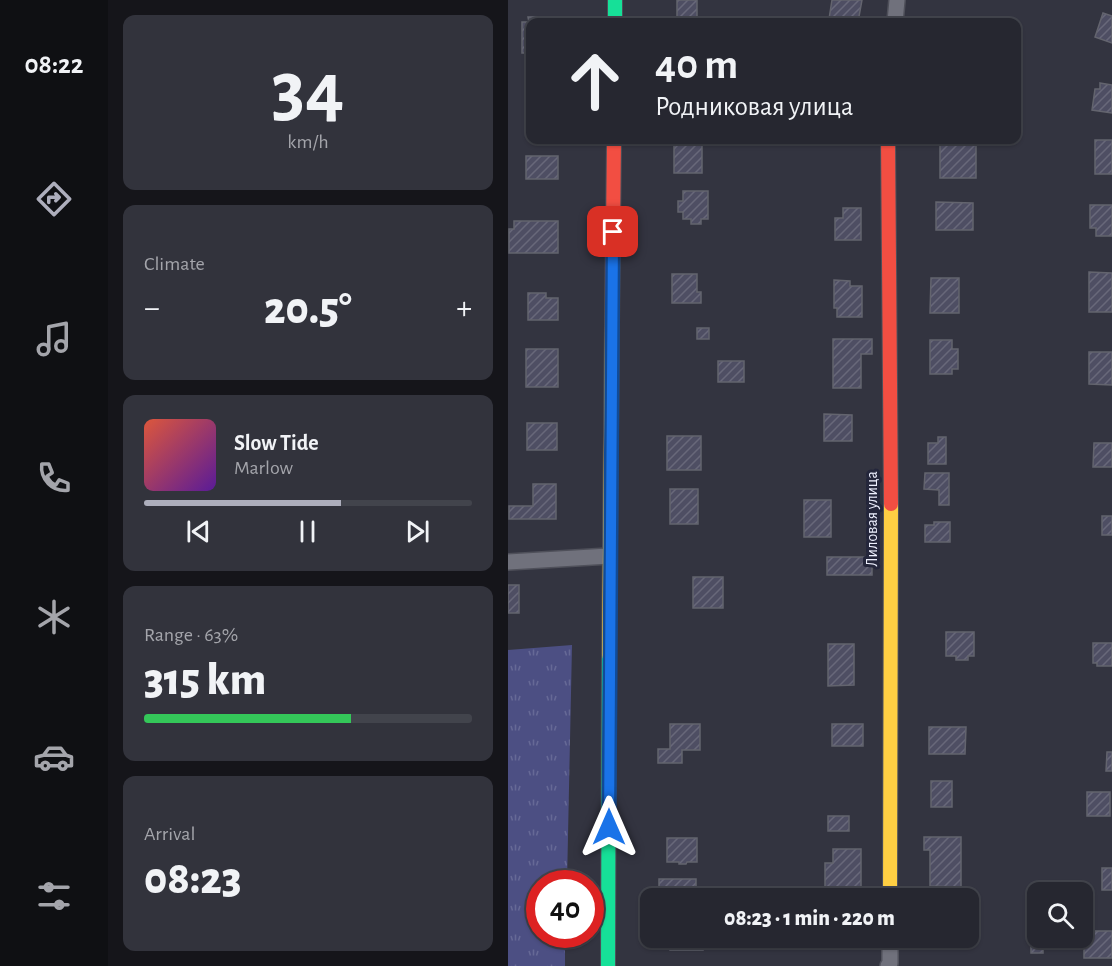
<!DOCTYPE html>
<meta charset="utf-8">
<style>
body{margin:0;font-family:"Alegreya Sans",sans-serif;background:#32333c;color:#f1f3f6;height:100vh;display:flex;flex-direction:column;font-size:22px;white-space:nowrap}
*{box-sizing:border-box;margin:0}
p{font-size:20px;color:#a4a5ab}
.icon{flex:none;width:33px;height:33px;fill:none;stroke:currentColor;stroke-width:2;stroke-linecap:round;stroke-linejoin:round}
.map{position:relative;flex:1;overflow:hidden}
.panel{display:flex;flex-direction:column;gap:15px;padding:15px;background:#15151a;width:400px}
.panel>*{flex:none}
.guide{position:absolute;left:18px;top:18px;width:495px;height:126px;border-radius:12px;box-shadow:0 2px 4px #0004,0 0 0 2px #42444c;background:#262730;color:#f1f3f6;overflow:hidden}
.fabs{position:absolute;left:519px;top:882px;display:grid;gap:12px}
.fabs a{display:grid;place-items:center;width:66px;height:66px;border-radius:12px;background:#262730;box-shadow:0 2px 4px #0004,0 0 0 2px #42444c;font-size:30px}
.speed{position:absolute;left:18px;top:870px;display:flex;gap:12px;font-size:30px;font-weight:700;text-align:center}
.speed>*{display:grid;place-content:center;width:78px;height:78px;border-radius:50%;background:#262730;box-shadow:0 2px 4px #0004,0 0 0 2px #42444c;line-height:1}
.speed .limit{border:9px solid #d22;background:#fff;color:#111}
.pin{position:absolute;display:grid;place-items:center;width:51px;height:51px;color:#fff;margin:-26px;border-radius:12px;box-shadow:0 3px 9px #0006}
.me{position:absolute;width:66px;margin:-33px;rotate:0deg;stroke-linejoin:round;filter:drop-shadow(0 0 4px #0008)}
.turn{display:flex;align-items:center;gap:21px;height:126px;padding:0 30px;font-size:27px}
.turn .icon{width:78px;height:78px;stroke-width:2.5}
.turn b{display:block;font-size:42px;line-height:51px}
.big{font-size:45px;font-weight:800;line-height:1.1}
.panel .card{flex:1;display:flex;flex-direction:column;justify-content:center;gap:9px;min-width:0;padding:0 21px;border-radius:12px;background:#32333c}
.panel .dial{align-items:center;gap:0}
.dial b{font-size:78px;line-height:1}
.song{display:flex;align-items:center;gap:18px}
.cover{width:72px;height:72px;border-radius:9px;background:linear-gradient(135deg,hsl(10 70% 55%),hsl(270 70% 35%))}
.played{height:6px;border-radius:3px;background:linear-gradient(90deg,#adaebc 60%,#42444c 60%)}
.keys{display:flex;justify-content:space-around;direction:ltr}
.heat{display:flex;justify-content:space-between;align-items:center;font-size:33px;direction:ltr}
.charge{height:9px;border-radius:4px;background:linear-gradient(90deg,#34c759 63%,#42444c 0)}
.trip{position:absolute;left:132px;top:888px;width:339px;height:60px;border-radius:12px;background:#262730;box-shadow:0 2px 4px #0004,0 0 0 2px #42444c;font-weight:800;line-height:60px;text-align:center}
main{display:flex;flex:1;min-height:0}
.menu{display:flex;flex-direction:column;width:108px;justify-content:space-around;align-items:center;background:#0f1013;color:#a4a5ab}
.menu .icon{width:42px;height:42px}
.menu .on{color:#adaebc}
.menu b{font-size:27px;color:#f1f3f6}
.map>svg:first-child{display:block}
.grass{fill:url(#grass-tufts)}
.building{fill:url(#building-hatch);stroke:#63646e;stroke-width:1.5}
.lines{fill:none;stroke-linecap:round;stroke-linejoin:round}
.street-casing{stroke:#4f505a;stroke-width:18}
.fast-casing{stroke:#4f505a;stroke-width:16}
.slow-casing{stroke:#4f505a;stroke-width:16}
.jam-casing{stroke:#4f505a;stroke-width:16}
.street{stroke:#70717c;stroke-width:15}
.fast{stroke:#16e098;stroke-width:14}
.slow{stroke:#ffcf43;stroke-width:14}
.jam{stroke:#f24e42;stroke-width:14}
.route-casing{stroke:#114b97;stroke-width:15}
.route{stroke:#1a73e8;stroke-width:10}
.labels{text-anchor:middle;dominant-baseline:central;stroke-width:6;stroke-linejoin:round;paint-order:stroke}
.street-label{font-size:16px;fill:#eef0fe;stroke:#24263b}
</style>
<main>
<nav class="menu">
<b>08:22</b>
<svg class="icon on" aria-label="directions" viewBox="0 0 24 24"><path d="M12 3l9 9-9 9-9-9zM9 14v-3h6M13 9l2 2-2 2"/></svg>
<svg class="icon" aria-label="music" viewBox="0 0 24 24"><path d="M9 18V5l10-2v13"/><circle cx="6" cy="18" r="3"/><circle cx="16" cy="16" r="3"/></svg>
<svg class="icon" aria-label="phone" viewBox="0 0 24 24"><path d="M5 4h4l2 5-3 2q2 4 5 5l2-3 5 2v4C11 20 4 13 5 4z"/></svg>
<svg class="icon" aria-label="climate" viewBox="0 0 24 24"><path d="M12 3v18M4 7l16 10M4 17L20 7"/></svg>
<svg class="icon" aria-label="car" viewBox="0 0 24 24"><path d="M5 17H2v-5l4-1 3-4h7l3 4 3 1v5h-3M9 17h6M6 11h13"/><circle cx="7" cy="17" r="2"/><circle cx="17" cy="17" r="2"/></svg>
<svg class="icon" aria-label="filters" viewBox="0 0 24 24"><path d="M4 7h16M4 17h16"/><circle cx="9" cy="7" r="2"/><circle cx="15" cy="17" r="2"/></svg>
</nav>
<section class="panel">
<div class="card dial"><b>34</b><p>km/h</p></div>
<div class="card"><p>Climate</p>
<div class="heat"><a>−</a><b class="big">20.5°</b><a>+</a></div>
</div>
<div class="card">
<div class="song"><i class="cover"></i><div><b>Slow Tide</b><p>Marlow</p></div></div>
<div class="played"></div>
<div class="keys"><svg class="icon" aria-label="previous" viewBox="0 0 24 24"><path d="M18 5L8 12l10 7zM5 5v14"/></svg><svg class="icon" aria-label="pause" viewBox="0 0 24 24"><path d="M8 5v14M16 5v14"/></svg><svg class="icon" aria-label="next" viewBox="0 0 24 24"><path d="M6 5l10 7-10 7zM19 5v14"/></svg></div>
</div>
<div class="card"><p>Range · 63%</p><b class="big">315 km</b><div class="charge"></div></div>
<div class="card"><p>Arrival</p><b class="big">08:23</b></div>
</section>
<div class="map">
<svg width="604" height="966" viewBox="0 0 604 966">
<defs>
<pattern id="grass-tufts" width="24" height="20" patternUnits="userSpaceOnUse" patternTransform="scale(1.5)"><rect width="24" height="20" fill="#4c4f83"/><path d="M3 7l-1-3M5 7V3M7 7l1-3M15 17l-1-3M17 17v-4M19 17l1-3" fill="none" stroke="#666996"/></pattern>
<pattern id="building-hatch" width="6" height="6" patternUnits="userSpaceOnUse" patternTransform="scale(1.5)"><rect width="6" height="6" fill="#4e4e63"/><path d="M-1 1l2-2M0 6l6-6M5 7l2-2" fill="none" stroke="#68687a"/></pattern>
</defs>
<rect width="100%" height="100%" fill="#333440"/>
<path class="grass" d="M64,645L59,883L32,884V934L57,935V966H0V650Z"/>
<g class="building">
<rect x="169" y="0" width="20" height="21"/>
<path d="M324,0H354L350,22L321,19Z"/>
<path d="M595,13L604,16V43L587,37Z"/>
<path d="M20,17H53V22H22V53H14V22H21Z"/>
<path d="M592,83L604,85V113L584,110L587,89H592Z"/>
<rect x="166" y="140" width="28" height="33"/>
<path d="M441,140H453V143H468V178H432V143H441Z"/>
<rect x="587" y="140" width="17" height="34"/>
<rect x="18" y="156" width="32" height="23"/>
<path d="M175,191H200V219H193V224H183V219H175V212H170V201H175Z"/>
<path d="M428,202L465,203V230H428Z"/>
<path d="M582,205H604V236H588V228H582Z"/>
<path d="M335,208H353V240H327V218H335Z"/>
<path d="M6,221H50V253H1V229H6Z"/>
<path d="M581,272L604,273V312H581Z"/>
<path d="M164,274H189V292H193V303H164Z"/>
<path d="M423,278H451V313H422Z"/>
<path d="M326,280L342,281V286H354V317H329V308H326Z"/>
<path d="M20,293H38V298H50V320H20Z"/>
<rect x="189" y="328" width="12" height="11"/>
<path d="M325,339H364V354H353V388H325Z"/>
<path d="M422,340H444V349H450V369H444V374H422Z"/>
<rect x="18" y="349" width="32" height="38"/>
<path d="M581,352H604V385L581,384Z"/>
<rect x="210" y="361" width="26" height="21"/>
<path d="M316,414L344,415V441H316Z"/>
<rect x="19" y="423" width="30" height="27"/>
<rect x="159" y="436" width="34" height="34"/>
<path d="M430,437H438V464H420V443H430Z"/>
<path d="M586,443H604V467H585Z"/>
<path d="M417,473H441V505H431V490L416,489Z"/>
<path d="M25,484H48V519H1V506H25Z"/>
<rect x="162" y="489" width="28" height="35"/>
<rect x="296" y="500" width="27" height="37"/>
<rect x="594" y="516" width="10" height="19"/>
<path d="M426,522H442V542H417V525H426Z"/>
<rect x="319" y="557" width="45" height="18"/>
<rect x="185" y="577" width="30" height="31"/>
<rect x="0" y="585" width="11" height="28"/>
<path d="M438,632H466V656H460V660H448V656H438Z"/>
<path d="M585,643H604V666H589V663H585Z"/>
<path d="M320,644H346V685L320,686Z"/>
<path d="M162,724H192V750H174V763H150V749H162Z"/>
<rect x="324" y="724" width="31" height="22"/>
<path d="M421,727H458L457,754H421Z"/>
<path d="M599,752H604V771H598Z"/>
<rect x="423" y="781" width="21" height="26"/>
<rect x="579" y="792" width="23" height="24"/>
<rect x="320" y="816" width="21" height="15"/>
<path d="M416,837H453V887L422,886V850H416Z"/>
<path d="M159,838H189V862H179L178,864H171V862H159Z"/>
<path d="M325,849H353V892H317V863H325Z"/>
<rect x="594" y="868" width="10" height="22"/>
<path d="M151,879H188V894L151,893Z"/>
<rect x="576" y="931" width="28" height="27"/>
<rect x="162" y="938" width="33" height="12"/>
<rect x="421" y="938" width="28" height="8"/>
<rect x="523" y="938" width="12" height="15"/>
</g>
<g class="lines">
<defs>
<g id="street">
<path d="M387,22L389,0"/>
<path d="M0,562L101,556"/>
<path d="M380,966L382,963V938"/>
</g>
<g id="fast">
<path d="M107,0V22"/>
<path d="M100,966L101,655"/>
</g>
<g id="slow">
<path d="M101,655L104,324"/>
<path d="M382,898L383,504"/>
</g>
<g id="jam">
<path d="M380,140L383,504"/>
<path d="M104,324L106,140"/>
</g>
</defs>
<use href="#street" class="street-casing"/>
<use href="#fast" class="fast-casing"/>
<use href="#slow" class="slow-casing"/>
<use href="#jam" class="jam-casing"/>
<use href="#street" class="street"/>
<use href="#fast" class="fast"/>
<use href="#slow" class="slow"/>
<use href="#jam" class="jam"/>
</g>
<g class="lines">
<defs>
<path id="route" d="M101,827L105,232"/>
</defs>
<use href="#route" class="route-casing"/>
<use href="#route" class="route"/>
</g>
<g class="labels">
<g class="street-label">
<text transform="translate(364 519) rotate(-90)">Лиловая улица</text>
</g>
</g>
</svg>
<div class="fabs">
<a><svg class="icon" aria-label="search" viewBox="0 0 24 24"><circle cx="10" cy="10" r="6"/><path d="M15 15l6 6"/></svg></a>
</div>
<div class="speed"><div class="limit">40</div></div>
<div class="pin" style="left:105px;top:232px;background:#d93025"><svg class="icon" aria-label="arrive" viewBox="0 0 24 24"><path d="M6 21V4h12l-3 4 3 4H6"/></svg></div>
<svg class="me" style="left:101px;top:827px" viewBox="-20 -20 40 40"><path d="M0-17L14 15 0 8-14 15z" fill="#1a73e8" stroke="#fff" stroke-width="4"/></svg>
<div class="trip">08:23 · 1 min · 220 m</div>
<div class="guide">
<div class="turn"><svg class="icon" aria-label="ahead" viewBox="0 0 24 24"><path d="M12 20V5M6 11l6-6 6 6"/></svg><div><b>40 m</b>Родниковая улица</div></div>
</div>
</div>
</main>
